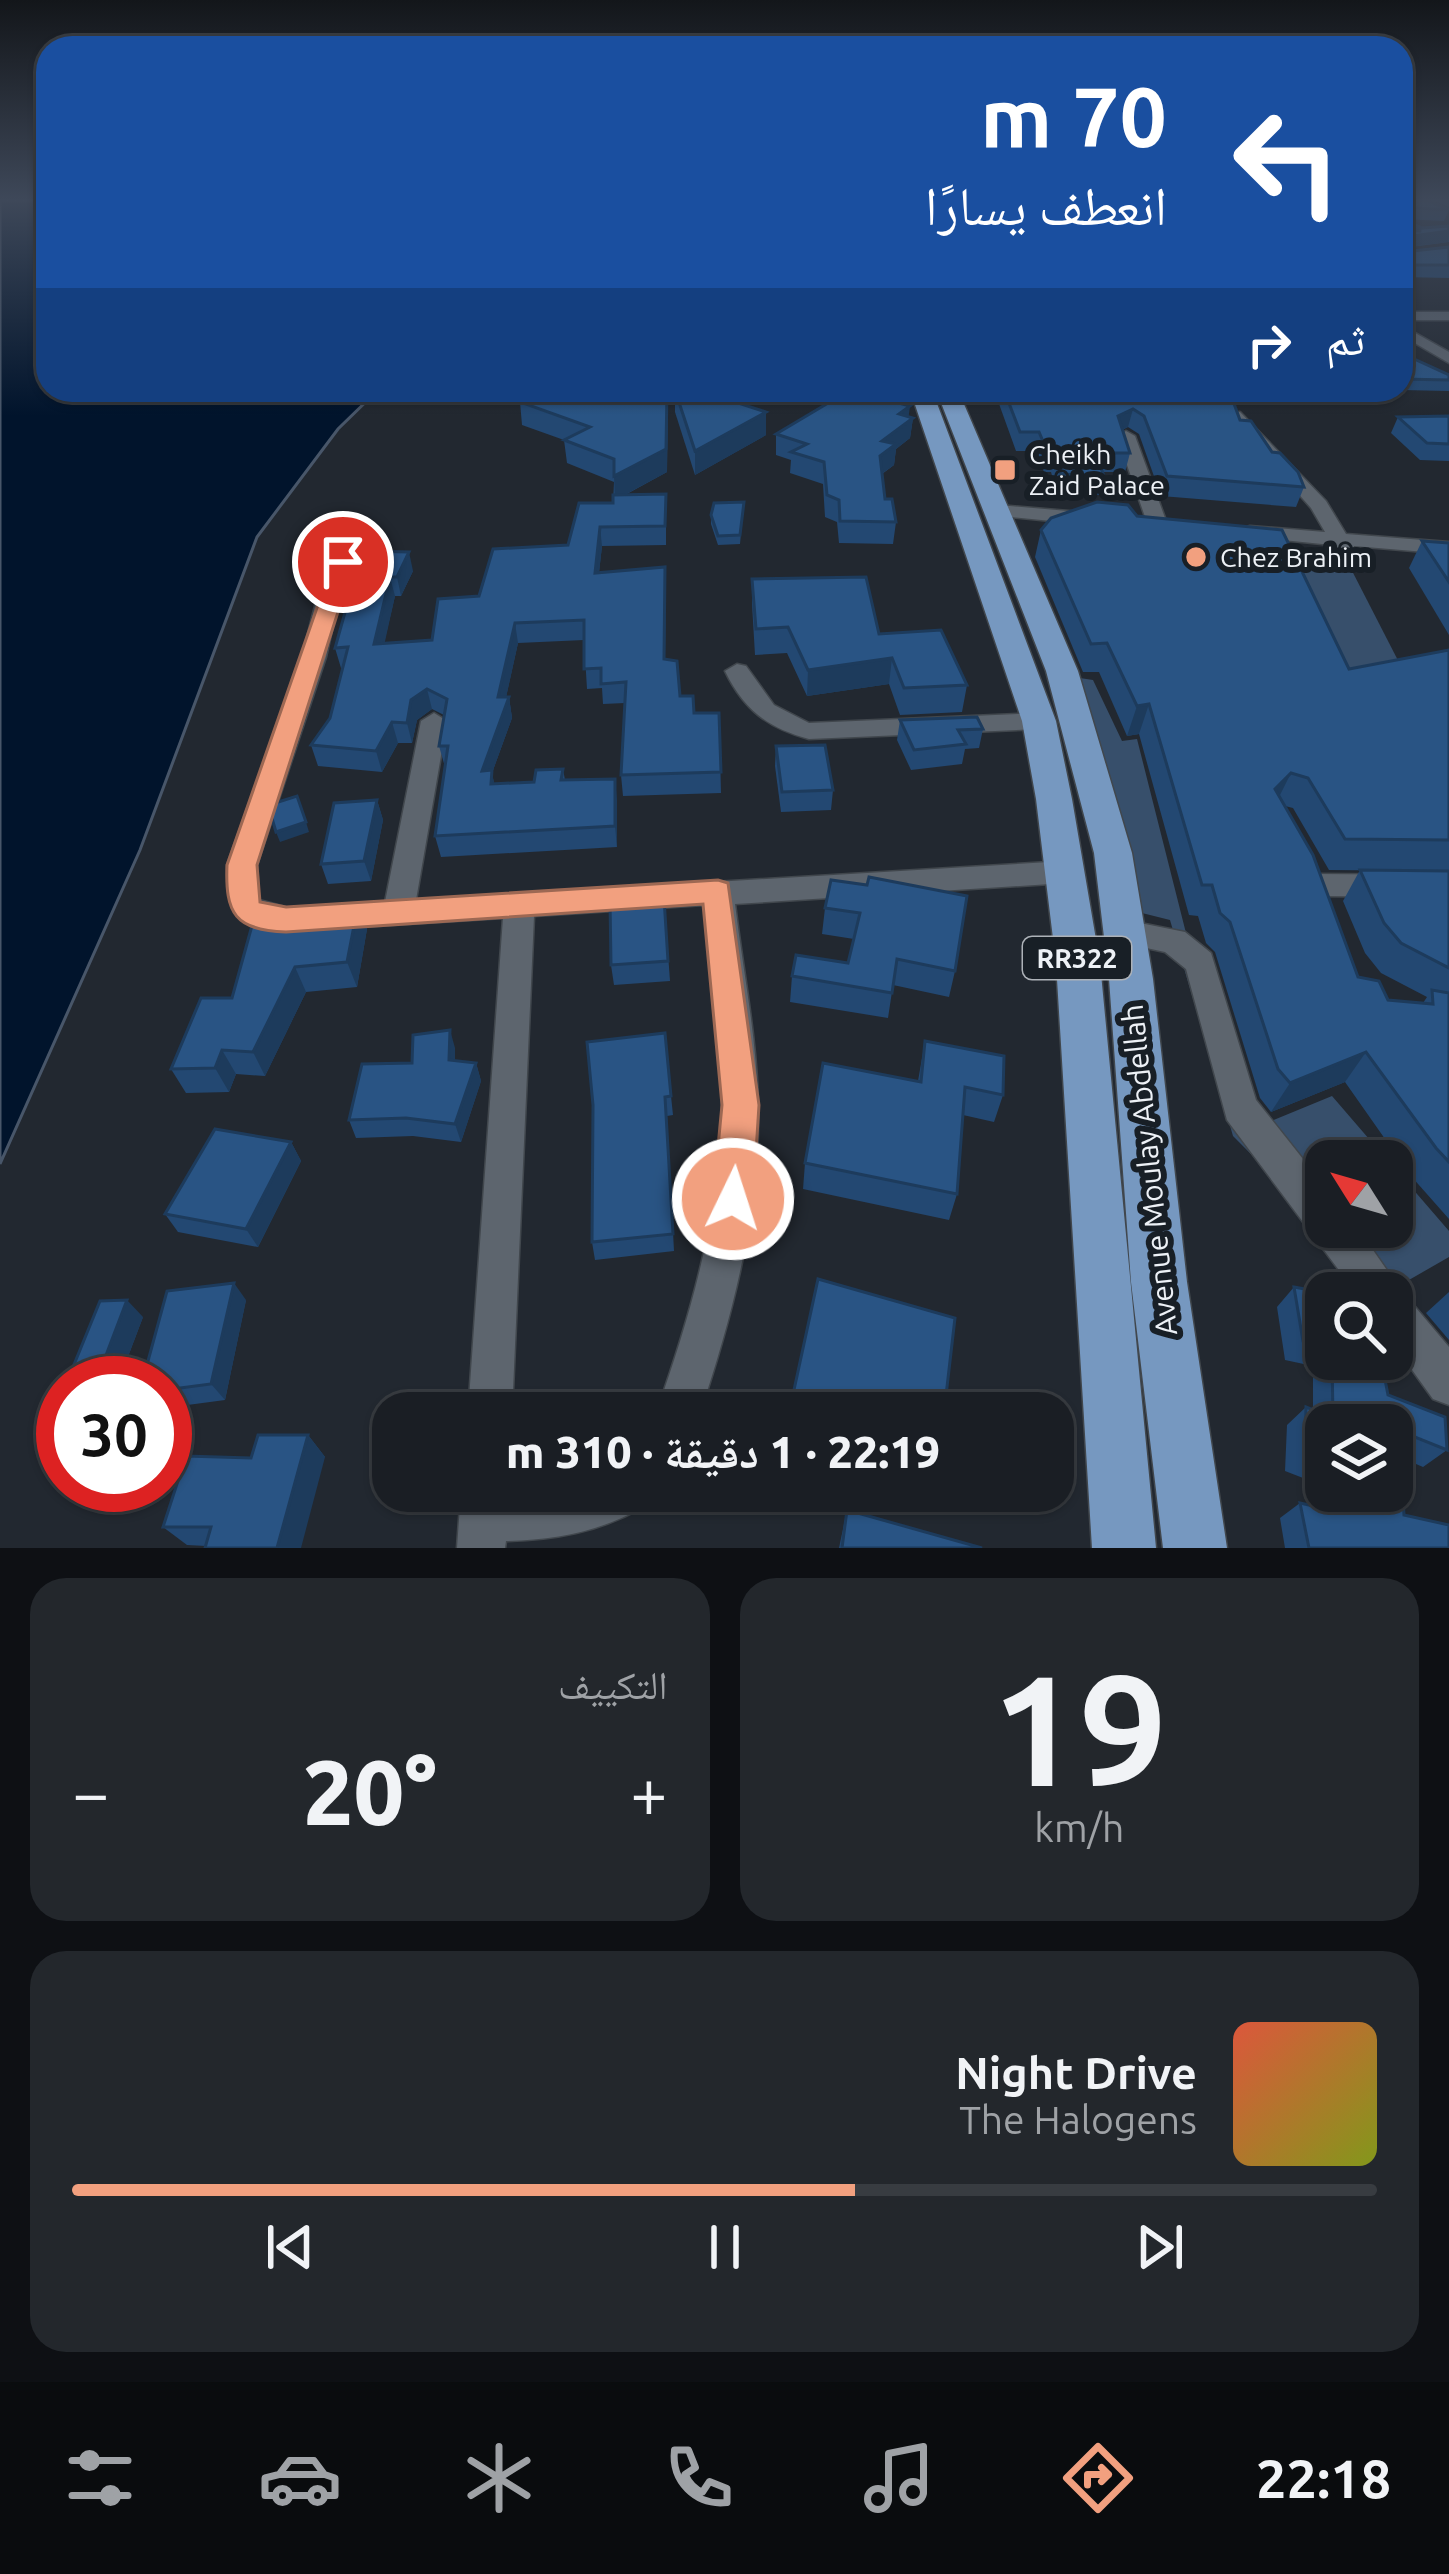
<!DOCTYPE html>
<html lang="ar">
<meta charset="utf-8">
<style>
body{margin:0;font-family:Ubuntu,"Noto Naskh Arabic",sans-serif;background:#23272c;color:#f1f3f6;direction:rtl;height:100vh;display:flex;flex-direction:column;font-size:45px;white-space:nowrap}
*{box-sizing:border-box;margin:0}
p{font-size:39px;color:#9fa2a6}
.icon{flex:none;width:66px;height:66px;fill:none;stroke:currentColor;stroke-width:2;stroke-linecap:round;stroke-linejoin:round}
.map{position:relative;height:1548px;overflow:hidden;direction:ltr}
.sheet{display:flex;flex-direction:column;gap:30px;padding:30px;background:#0e1014;flex:1}
.sheet>*{flex:none}
.top-card{position:absolute;left:36px;top:36px;width:1377px;height:366px;border-radius:36px;box-shadow:0 3px 9px #0004,0 0 0 3px #383c41;direction:rtl;background:#1a4fa0;color:#fff;overflow:hidden}
.needle{width:78px;rotate:307deg}
.buttons{position:absolute;left:1305px;top:1140px;display:grid;gap:24px}
.buttons a{display:grid;place-items:center;width:108px;height:108px;border-radius:24px;background:#1a1e24;box-shadow:0 3px 9px #0004,0 0 0 3px #383c41;font-size:60px}
.speed{position:absolute;left:36px;top:1356px;display:flex;gap:24px;font-size:60px;font-weight:700;text-align:center}
.speed>*{display:grid;place-content:center;width:156px;height:156px;border-radius:50%;background:#1a1e24;box-shadow:0 3px 9px #0004,0 0 0 3px #383c41;line-height:1}
.speed .limit{border:18px solid #d22;background:#fff;color:#111}
.pin{position:absolute;display:grid;place-items:center;width:102px;height:102px;color:#fff;margin:-51px;border:6px solid #fff;border-radius:50%;box-shadow:0 3px 12px #0007}
.me{position:absolute;width:132px;margin:-66px;rotate:4deg;stroke-linejoin:round;filter:drop-shadow(0 0 9px #0008)}
.turn{display:flex;align-items:center;gap:42px;height:252px;padding:0 48px;font-size:54px}
.turn .icon{width:156px;height:156px;stroke-width:2.5}
.turn b{display:block;font-size:84px;line-height:102px}
.then{display:flex;align-items:center;height:114px;padding:0 48px;background:#0003;gap:24px;font-size:45px}
.big{font-size:90px;font-weight:800;line-height:1.1}
.sheet .tile{flex:1;display:flex;flex-direction:column;justify-content:center;gap:18px;min-width:0;padding:0 42px;border-radius:36px;background:#23272c}
.sheet .dial{align-items:center;gap:0}
.dial b{font-size:156px;line-height:1}
.song{display:flex;align-items:center;gap:36px}
.cover{width:144px;height:144px;border-radius:18px;background:linear-gradient(135deg,hsl(10 70% 55%),hsl(70 70% 35%))}
.played{height:12px;border-radius:6px;background:linear-gradient(90deg,#f2a07f 60%,#383c41 60%)}
.keys{display:flex;justify-content:space-around;direction:ltr}
.heat{display:flex;justify-content:space-between;align-items:center;font-size:66px;direction:ltr}
.sheet .tiles{flex:1;display:grid;gap:30px;grid-template-columns:1fr 1fr}
.tile:last-child{grid-column:span 2}
.trip{position:absolute;left:372px;top:1392px;width:702px;height:120px;border-radius:36px;background:#1a1e24;box-shadow:0 3px 9px #0004,0 0 0 3px #383c41;font-weight:800;line-height:120px;text-align:center;direction:rtl}
.tab-bar{display:flex;height:192px;justify-content:space-around;align-items:center;background:#0a0c0e;color:#9fa2a6}
.tab-bar .icon{width:84px;height:84px}
.tab-bar .on{color:#f2a07f}
.tab-bar b{font-size:54px;color:#f1f3f6}
.map>svg:first-child{display:block}
.green{fill:#374f6b}
.water{fill:#01142c;stroke:#485669;stroke-width:3}
.lines{fill:none;stroke-linecap:round;stroke-linejoin:round}
.street-casing{stroke:#41474d;stroke-width:3}
.primary-casing{stroke:#41474d;stroke-width:3}
.street{fill:#5d656e;fill-rule:evenodd}
.primary{fill:#7698c0;fill-rule:evenodd}
.wall{fill:#234872;fill-rule:evenodd}
.shaded-wall{fill:#1d3b5c}
.building{fill:#295484;stroke:#1d3b5c;stroke-width:3}
.route{fill:#f2a07f;stroke:#9d6853;stroke-width:3}
.poi-dot{fill:#f2a07f;stroke:#181f26;stroke-width:4.5}
.labels{text-anchor:middle;dominant-baseline:central;stroke-width:12;stroke-linejoin:round;paint-order:stroke}
.far-poi-label{font-size:27px;fill:#edf1f6;stroke:#181f26;text-anchor:start}
.shield{fill:#181f26;stroke:#adb2b8;stroke-width:3}
.shield-label{font-size:27px;font-weight:bold;fill:#edf1f6}
.street-label{font-size:30px;fill:#edf1f6;stroke:#181f26}
</style>
<div class="map">
<svg width="1449" height="1548" viewBox="0 0 1449 1548">
<rect width="100%" height="100%" fill="#222830"/>
<g class="green">
<path d="M1271,557L1349,565L1407,678L1334,695Z"/>
<path d="M1080,678L1093,680L1122,741L1137,739L1237,1135L1332,1096L1388,1161H1326V1227H1392V1165L1449,1231V1257L1388,1292L1233,1136L1170,920L1142,913Z"/>
</g>
<path class="water" d="M0,200H48V390H378L338,429L257,537L140,850L0,1164Z"/>
<g class="lines">
<defs>
<g id="street">
<rect x="1401" y="312" width="48" height="8"/>
<path d="M1401,325L1449,352V363L1401,335Z"/>
<path d="M1240,412L1326,501L1346,534L1449,542V554L1354,546L1352,553L1345,555L1332,545L1243,536V528L1250,526L1325,532L1311,508L1234,421V413Z"/>
<path d="M1126,431L1135,436L1172,537L1169,541L1162,543L1152,537L1117,436Z"/>
<path d="M998,505L1092,513L1102,519L1092,525L991,515V507Z"/>
<path d="M365,523L375,529L340,594L326,657L257,865L259,900L300,911L305,919L300,927C248,944 226,912 227,865L302,657L318,594L355,529Z"/>
<path d="M737,664L746,666L774,705L809,723L1039,713L1052,721L1039,729L809,739C768,728 744,710 725,671Z"/>
<path d="M434,713L447,721L416,900L1066,861L1077,864L1081,872L1077,880L1066,883L735,904C743,971 757,1038 758,1106C760,1211 733,1314 700,1413H656C691,1315 720,1213 722,1108C723,1040 711,973 704,905L534,916L512,1413H468L503,918L328,929L317,925L312,917L317,909L385,902L421,721Z"/>
<path d="M1316,874L1449,875V897L1316,896L1305,893L1301,885L1305,877Z"/>
<path d="M1125,920L1185,932L1211,953L1256,1100L1326,1188V1227H1357L1400,1289L1449,1347V1405L1433,1399L1392,1342V1293H1356L1227,1120L1186,969L1165,952L1114,941L1109,932L1114,923Z"/>
<path d="M461,1491H649L642,1508C598,1532 555,1540 506,1541L505,1548H457Z"/>
</g>
<g id="primary">
<path d="M910,390H932L1056,721L1072,799L1100,963L1156,1548H1092L1056,963L1036,799L1022,721Z"/>
<path d="M936,390H958L1078,671L1132,853L1153,979L1187,1282L1227,1548H1163L1131,1282L1109,979L1094,853L1046,671Z"/>
</g>
</defs>
<use href="#street" class="street-casing"/>
<use href="#primary" class="primary-casing"/>
<use href="#street" class="street"/>
<use href="#primary" class="primary"/>
</g>
<g class="wall">
<path d="M1401,200L1449,210L1444,221L1402,219V220L1422,228L1449,226V242L1403,248V252L1449,247V278L1401,277Z"/>
<path d="M1432,200H1449V207Z"/>
<path d="M1401,353L1449,375V391L1401,390Z"/>
<path d="M675,390L766,435L695,475L675,412Z"/>
<path d="M994,390H1229L1240,420L1304,487L1296,507L1161,496L1139,434L1128,427L1122,430L1130,453L1125,472H1102L1104,476L1099,495L1057,493L1051,472H1044L1035,451H1016Z"/>
<path d="M520,402L668,409L667,472L625,495L666,494V545L602,546L599,572L666,586L665,660L680,696L694,713H719L721,793L623,796L621,775L625,703L603,704L602,688L587,689L584,640L518,643L506,697H509L512,718L492,773L494,784L534,782L563,769L565,780L615,779L617,847L441,857L435,836L445,767L439,746L444,715L432,709L417,720L412,743H398L382,772L318,766L311,745L330,718L343,668H341L335,648L356,573L413,571L401,596H395L384,643L432,640L479,596L568,545L613,503L614,482L567,463L564,440L522,425Z"/>
<path d="M1449,416V461L1420,460L1391,433L1398,417Z"/>
<path d="M909,417L913,418L910,438L896,449L894,465L882,474L885,499L896,522L893,544L839,543L837,522L825,517L823,484L790,473L791,460L776,455V434Z"/>
<path d="M743,511L740,544L718,545L711,524V515Z"/>
<path d="M1137,516L1349,669L1449,650V871L1329,870L1293,808L1285,806L1358,977L1388,1000L1423,1003L1427,997L1381,973L1365,953L1343,901L1360,870L1449,871V1219L1411,1176L1345,1082L1271,1112L1260,1098L1215,952L1206,943L1198,916L1189,915L1139,734L1127,736L1099,672H1083L1035,557L1041,530Z"/>
<path d="M1422,541L1449,543V635L1409,568Z"/>
<path d="M752,579L879,634L967,685L962,712L900,715L889,684L807,696L787,653L755,655L752,604Z"/>
<path d="M900,720L983,729L979,748L965,749L962,764L911,770L897,740Z"/>
<path d="M776,746L833,790L831,810L781,812L775,766Z"/>
<path d="M377,800L383,820L371,881L328,884L321,864Z"/>
<path d="M831,880L955,971L949,997L893,985L888,1018L790,1002L792,976L848,963L854,939L822,934L825,908Z"/>
<path d="M664,898L670,981L614,985L611,965Z"/>
<path d="M358,905L367,929L357,987L306,992L265,1076L236,1074L229,1092L186,1093L171,1069Z"/>
<path d="M925,1041L1003,1095L994,1122L963,1115L957,1194L949,1220L803,1189L805,1163L918,1081Z"/>
<path d="M455,1048V1061L476,1063L481,1081L461,1142L413,1136L356,1138L349,1120L412,1063Z"/>
<path d="M671,1096L673,1115L667,1116L674,1251L595,1260L592,1242L593,1105Z"/>
<path d="M291,1142L301,1161L258,1247L178,1232L165,1214Z"/>
<path d="M1294,1287L1326,1293V1359H1381L1388,1395L1447,1450L1423,1467L1402,1458L1404,1515L1449,1548H1285L1280,1518L1300,1503L1320,1507L1316,1483L1285,1471L1287,1425L1306,1407L1313,1410V1366L1285,1360L1277,1307ZM1326,1425L1392,1491H1326Z"/>
<path d="M1449,1292V1340L1426,1313Z"/>
<path d="M246,1300L225,1400L165,1408V1383Z"/>
<path d="M143,1317L118,1383H84L71,1372Z"/>
<path d="M308,1435L325,1457L206,1546L187,1545L163,1527L251,1458Z"/>
<path d="M847,1510L982,1548H839Z"/>
</g>
<g class="shaded-wall">
<path d="M1449,231L1448,242L1401,248L1405,237Z"/>
<path d="M667,390V472L615,500L614,476Z"/>
<path d="M910,406L908,421L913,418L910,438L896,449L894,465L877,477L882,441L899,414Z"/>
<path d="M1133,409L1128,427L1113,434L1118,416Z"/>
<path d="M766,412V435L695,475V451Z"/>
<path d="M600,527L602,546L597,592L595,573Z"/>
<path d="M409,552L413,571L401,596L397,577Z"/>
<path d="M390,577L395,596L380,664L374,644Z"/>
<path d="M515,623L518,643L502,716L509,697L512,718L492,773L496,791L482,771Z"/>
<path d="M892,658L889,684L807,696L808,670Z"/>
<path d="M427,689L432,709L417,720L412,743L407,723L411,700Z"/>
<path d="M1149,704L1139,734L1127,736L1137,706Z"/>
<path d="M392,722L398,743L382,772L376,751Z"/>
<path d="M1291,773L1276,803L1275,789Z"/>
<path d="M615,779L617,800V847L615,826Z"/>
<path d="M377,800L383,820L371,881L364,861Z"/>
<path d="M306,822L309,832L280,842L276,832Z"/>
<path d="M358,905L367,929L357,987L347,962Z"/>
<path d="M295,967L306,992L265,1076L253,1052Z"/>
<path d="M450,1030L455,1048V1078L449,1060Z"/>
<path d="M222,1050L236,1074L229,1092L215,1068Z"/>
<path d="M1366,1052L1345,1082L1271,1112L1290,1083Z"/>
<path d="M476,1063L481,1081L461,1142L455,1124Z"/>
<path d="M291,1142L301,1161L258,1247L246,1229Z"/>
<path d="M234,1283L246,1300L225,1400L211,1384Z"/>
<path d="M127,1300L143,1317L118,1383H113L100,1371Z"/>
<path d="M308,1435L325,1457L301,1548H277Z"/>
</g>
<g class="building">
<path d="M1401,200H1427L1449,210L1403,207L1402,220L1422,228L1449,226V231L1405,237L1403,252L1449,247V265H1401V230L1421,231L1401,223Z"/>
<path d="M1401,353L1449,375V380L1401,379Z"/>
<path d="M540,390H667L666,449L614,476V459L564,440L590,427L520,402Z"/>
<path d="M675,390L711,401L720,397L766,412L695,451Z"/>
<path d="M850,390L910,406L899,414L913,418L882,441L896,444L880,456L885,499H892L896,522L840,521L839,500L827,495L824,462L791,452L807,444L776,434Z"/>
<path d="M1004,390H1229L1240,420L1251,421L1272,452L1280,453L1298,472L1304,487L1167,476L1144,416L1133,409L1118,416L1130,453H1095L1104,476L1061,474L1056,453H1048L1039,432H1020Z"/>
<path d="M1449,416V444L1427,443L1398,417Z"/>
<path d="M666,494L665,526L600,527L595,573L665,567L664,659L677,661L680,696H693L694,713H719L721,772L621,775L626,682L601,684V668L584,669V620L515,623L498,697H509L482,771L492,770L491,784L534,782L536,770L563,769L561,780L615,779V826L435,836L448,746H439L447,699L427,689L411,700L407,723L392,722L376,751L311,745L330,718L348,647L335,648L356,573L367,551L409,552L397,577H390L374,644L432,640L438,599L479,596L493,549L568,545L579,503H613V495Z"/>
<path d="M744,502L740,535L718,536L711,515L714,503Z"/>
<path d="M1097,502L1128,505L1137,516L1282,530L1349,669L1449,650V840L1345,839L1308,778L1291,773L1275,789L1313,855L1358,977L1379,981L1388,1000L1433,1004L1432,990L1449,993V1162L1436,1148L1366,1052L1290,1083L1278,1069L1230,922L1220,913L1212,885H1202L1149,704L1137,706L1107,643L1091,644L1041,530L1051,518Z"/>
<path d="M1422,541L1449,543V582Z"/>
<path d="M866,577L879,634L941,630L967,685L904,688L892,658L808,670L788,627L756,629L752,579Z"/>
<path d="M977,717L983,729L958,730L966,744L914,750L900,720Z"/>
<path d="M825,745L833,790L782,792L776,746Z"/>
<path d="M297,796L306,822L276,832L271,815L275,803Z"/>
<path d="M377,800L364,861L321,864L334,803Z"/>
<path d="M1360,870L1449,871V968L1401,943L1384,923Z"/>
<path d="M869,877L967,896L955,971L897,959L892,993L792,976L796,955L848,963L860,913L825,908L831,880L867,885Z"/>
<path d="M664,898L668,961L611,965L610,902Z"/>
<path d="M358,905L347,962L295,967L253,1052L222,1050L215,1068L171,1069L201,998H232L256,911Z"/>
<path d="M450,1030L449,1060L476,1063L455,1124L406,1118L349,1120L362,1064L412,1063L413,1035Z"/>
<path d="M665,1033L671,1096L665,1097L673,1234L592,1242L593,1105L587,1042Z"/>
<path d="M925,1041L1004,1056L1003,1095L965,1087L957,1194L805,1163L823,1063L921,1082Z"/>
<path d="M215,1129L291,1142L246,1229L165,1214Z"/>
<path d="M818,1279L955,1318L944,1413H789Z"/>
<path d="M234,1283L211,1384L165,1390V1383H142L167,1291Z"/>
<path d="M1294,1287L1326,1293V1345L1303,1341Z"/>
<path d="M127,1300L100,1371L71,1372L100,1301Z"/>
<path d="M1332,1359H1381L1388,1395L1445,1417L1447,1450L1400,1431L1404,1515L1449,1525V1548H1309L1300,1503L1345,1513L1341,1491H1392V1425H1326V1462L1305,1454L1306,1407L1333,1418Z"/>
<path d="M258,1435H308L277,1548H205L211,1527H163L186,1456L251,1458Z"/>
<path d="M847,1510L982,1548H842Z"/>
</g>
<linearGradient id="sky" x2="0" y2="1"><stop stop-color="#13161a"/><stop offset="0.48" stop-color="#3e4859"/><stop offset="1" stop-color="#3e4859" stop-opacity="0"/></linearGradient>
<rect width="1449" height="416" fill="url(#sky)"/>
<path class="route" d="M343,556L354,562L257,865L260,902L286,907L718,880L728,883L759,1105L753,1199L747,1213L733,1218L719,1213L713,1199L722,1105L703,904L286,932C235,930 225,914 227,865L333,562Z"/>
<g class="poi-dot">
<rect x="993" y="458" width="24" height="24" rx="6"/>
<circle cx="1196" cy="557" r="12"/>
</g>
<g class="labels">
<g class="far-poi-label">
<text x="1029" y="454">Cheikh<tspan x="1029" dy="31">Zaid Palace</tspan></text>
<text x="1220" y="557">Chez Brahim</text>
</g>
<rect class="shield" x="1023" y="937" width="108" height="42" rx="9"/>
<g class="shield-label">
<text x="1077" y="958">RR322</text>
</g>
<g class="street-label">
<text transform="translate(1149 1170) rotate(-96)">Avenue Moulay Abdellah</text>
</g>
</g>
</svg>
<div class="buttons">
<a><svg class="needle" viewBox="-14 -14 28 28"><path d="M0-13l5 13h-10z" fill="#e53935"/><path d="M0 13l5-13h-10z" fill="#9fa2a6"/></svg></a>
<a><svg class="icon" aria-label="search" viewBox="0 0 24 24"><circle cx="10" cy="10" r="6"/><path d="M15 15l6 6"/></svg></a>
<a><svg class="icon" aria-label="layers" viewBox="0 0 24 24"><path d="M12 4l9 5-9 5-9-5zM3 14l9 5 9-5"/></svg></a>
</div>
<div class="speed"><div class="limit">30</div></div>
<div class="pin" style="left:343px;top:562px;background:#d93025"><svg class="icon" aria-label="arrive" viewBox="0 0 24 24"><path d="M6 21V4h12l-3 4 3 4H6"/></svg></div>
<svg class="me" style="left:733px;top:1199px" viewBox="-20 -20 40 40"><circle r="17" fill="#f2a07f" stroke="#fff" stroke-width="3"/><path d="M0-11L8 9 0 5-8 9z" fill="#fff"/></svg>
<div class="trip">22:19 · 1 دقيقة · 310 m</div>
<div class="top-card">
<div class="turn"><svg class="icon" aria-label="left" viewBox="0 0 24 24"><path d="M17 20v-9H6M10 6l-5 5 5 5"/></svg><div><b>70 m</b>انعطف يسارًا</div></div>
<div class="then">ثم<svg class="icon" aria-label="right" viewBox="0 0 24 24"><path d="M7 20v-9h11M14 6l5 5-5 5"/></svg></div>
</div>
</div>
<section class="sheet">
<div class="tiles">
<div class="tile dial"><b>19</b><p>km/h</p></div>
<div class="tile"><p>التكييف</p>
<div class="heat"><a>−</a><b class="big">20°</b><a>+</a></div>
</div>
<div class="tile">
<div class="song"><i class="cover"></i><div><b>Night Drive</b><p>The Halogens</p></div></div>
<div class="played"></div>
<div class="keys"><svg class="icon" aria-label="previous" viewBox="0 0 24 24"><path d="M18 5L8 12l10 7zM5 5v14"/></svg><svg class="icon" aria-label="pause" viewBox="0 0 24 24"><path d="M8 5v14M16 5v14"/></svg><svg class="icon" aria-label="next" viewBox="0 0 24 24"><path d="M6 5l10 7-10 7zM19 5v14"/></svg></div>
</div>
</div>
</section>
<nav class="tab-bar">
<b>22:18</b>
<svg class="icon on" aria-label="directions" viewBox="0 0 24 24"><path d="M12 3l9 9-9 9-9-9zM9 14v-3h6M13 9l2 2-2 2"/></svg>
<svg class="icon" aria-label="music" viewBox="0 0 24 24"><path d="M9 18V5l10-2v13"/><circle cx="6" cy="18" r="3"/><circle cx="16" cy="16" r="3"/></svg>
<svg class="icon" aria-label="phone" viewBox="0 0 24 24"><path d="M5 4h4l2 5-3 2q2 4 5 5l2-3 5 2v4C11 20 4 13 5 4z"/></svg>
<svg class="icon" aria-label="climate" viewBox="0 0 24 24"><path d="M12 3v18M4 7l16 10M4 17L20 7"/></svg>
<svg class="icon" aria-label="car" viewBox="0 0 24 24"><path d="M5 17H2v-5l4-1 3-4h7l3 4 3 1v5h-3M9 17h6M6 11h13"/><circle cx="7" cy="17" r="2"/><circle cx="17" cy="17" r="2"/></svg>
<svg class="icon" aria-label="filters" viewBox="0 0 24 24"><path d="M4 7h16M4 17h16"/><circle cx="9" cy="7" r="2"/><circle cx="15" cy="17" r="2"/></svg>
</nav>
